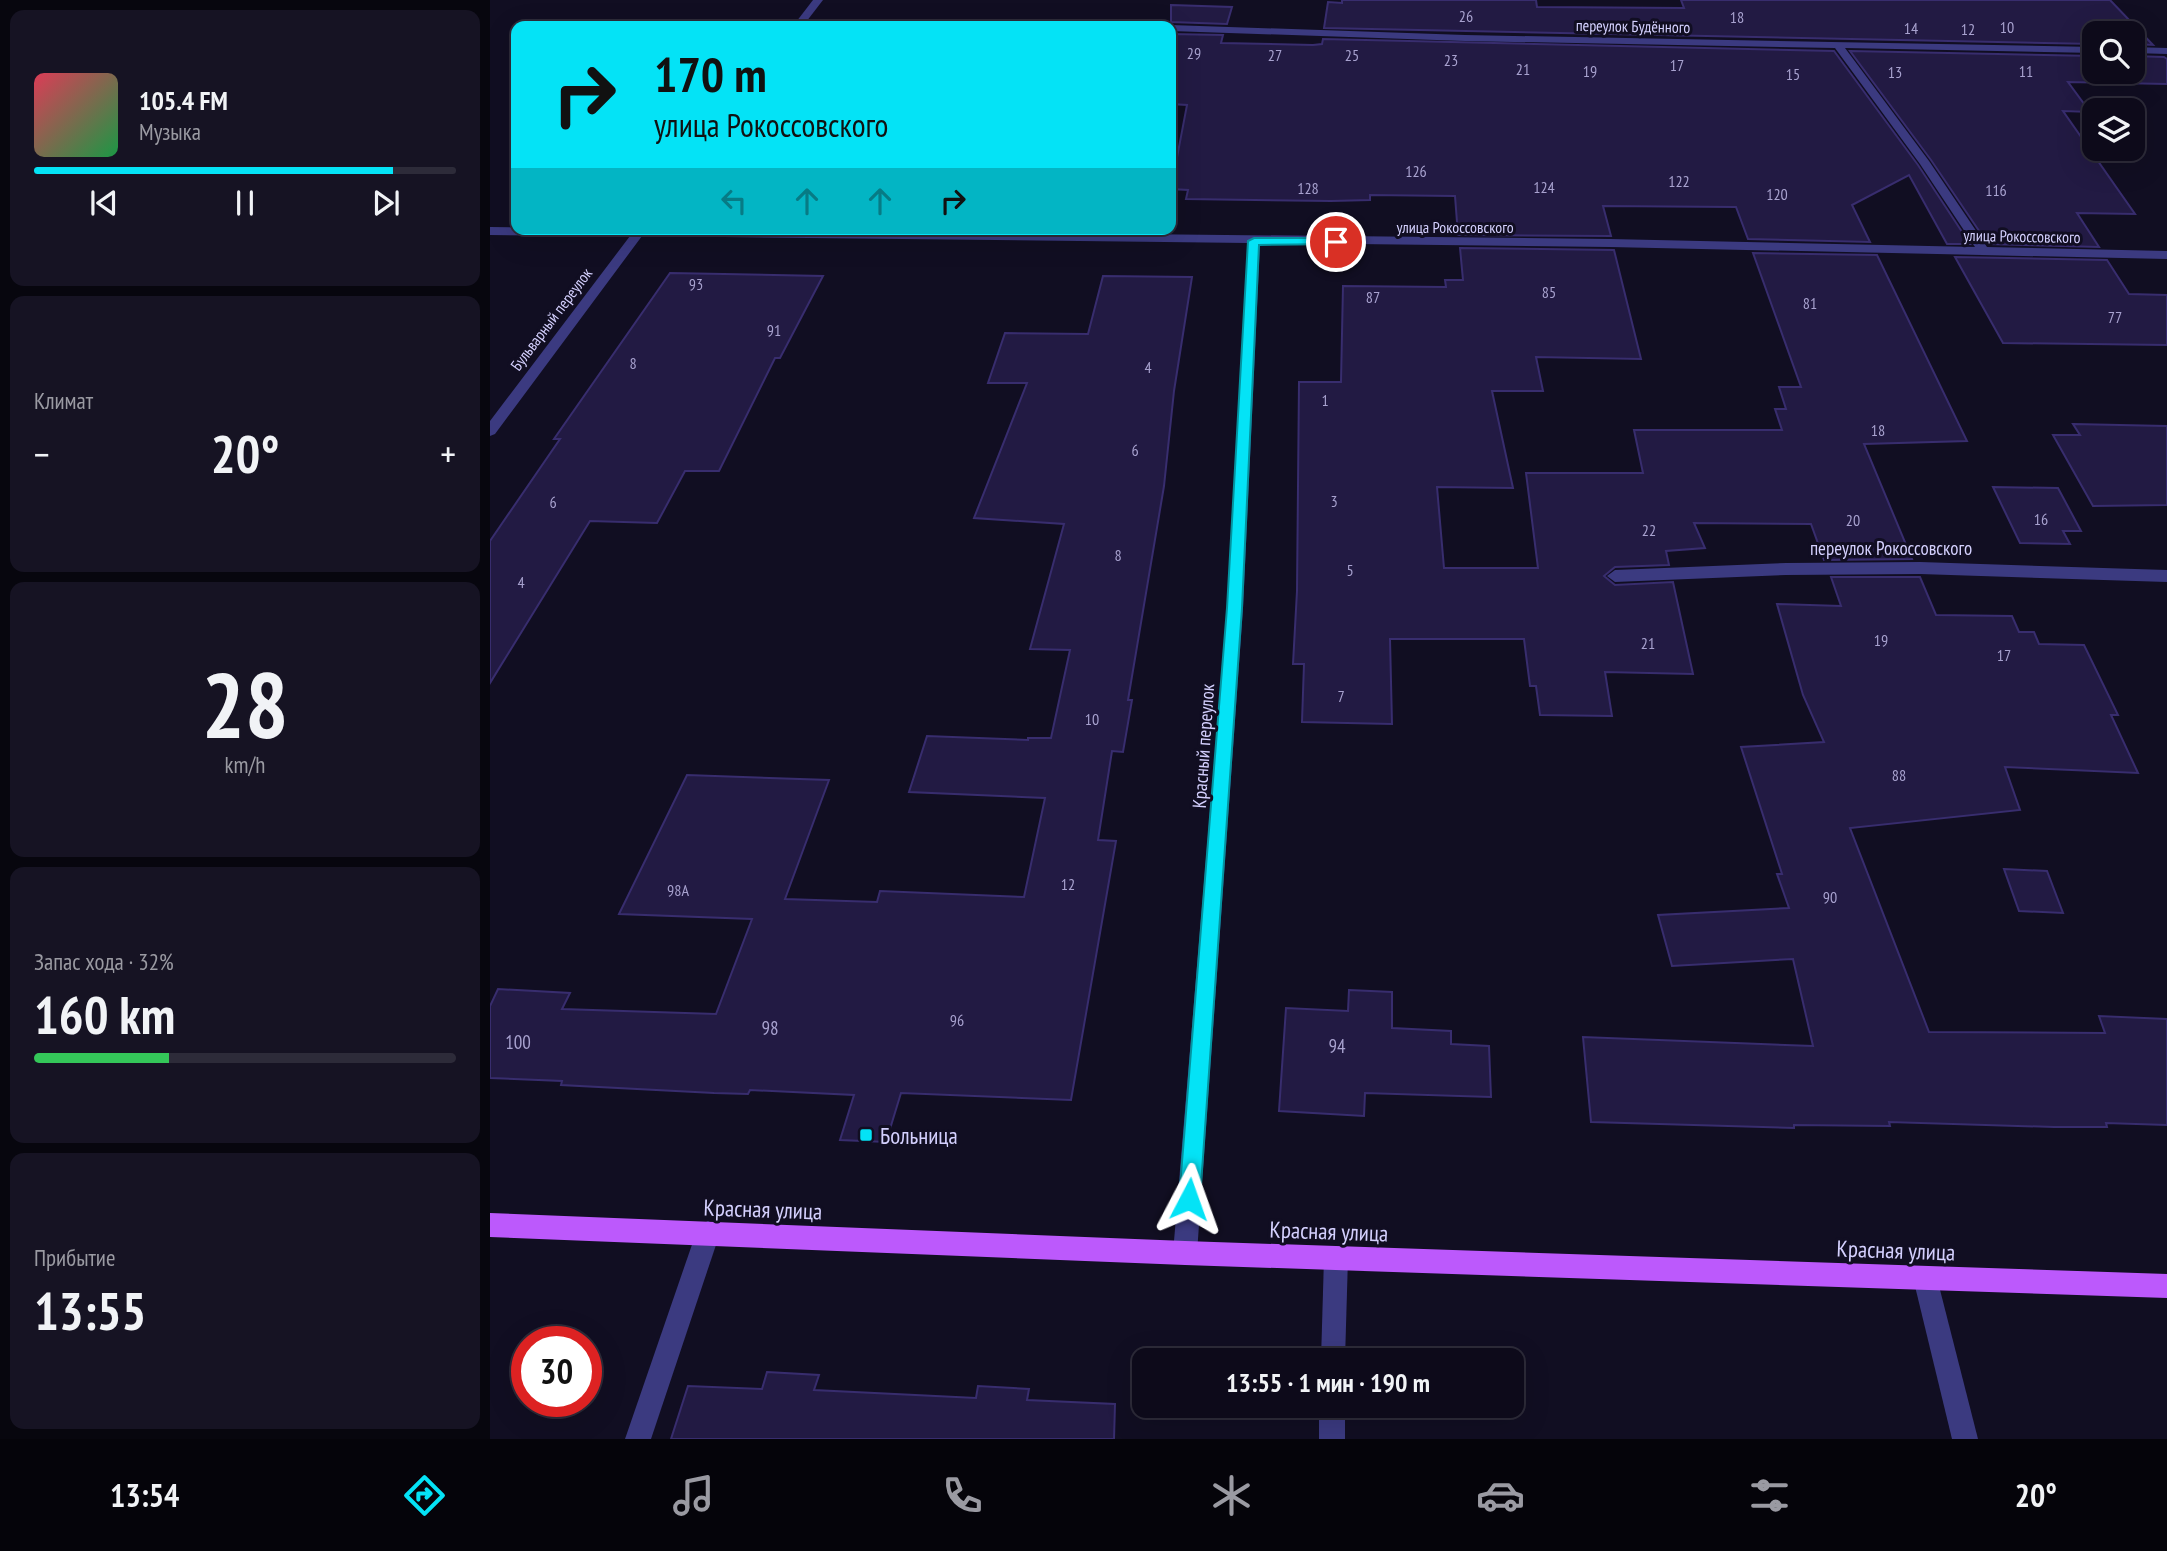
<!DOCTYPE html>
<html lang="ru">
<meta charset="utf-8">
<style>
body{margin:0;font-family:"PT Sans Narrow",sans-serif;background:#161323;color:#f1f3f6;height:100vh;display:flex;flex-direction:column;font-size:26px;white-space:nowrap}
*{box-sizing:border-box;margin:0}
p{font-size:23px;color:#9a9aa2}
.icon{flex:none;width:38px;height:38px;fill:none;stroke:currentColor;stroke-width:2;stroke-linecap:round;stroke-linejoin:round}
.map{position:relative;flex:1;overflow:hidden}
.panel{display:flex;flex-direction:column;gap:10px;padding:10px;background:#07060e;width:490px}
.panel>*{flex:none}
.hud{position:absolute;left:21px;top:21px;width:665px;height:214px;border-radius:14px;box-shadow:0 7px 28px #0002,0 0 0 2px #2d2b39;background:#04e3f6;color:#111;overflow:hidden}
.buttons{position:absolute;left:1592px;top:21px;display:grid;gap:14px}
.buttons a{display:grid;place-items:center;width:63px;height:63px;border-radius:14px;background:#0d0a1a;box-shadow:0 7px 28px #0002,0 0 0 2px #2d2b39;font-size:35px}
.speed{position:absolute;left:21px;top:1326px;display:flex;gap:14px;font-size:35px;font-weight:700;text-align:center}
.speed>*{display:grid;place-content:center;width:91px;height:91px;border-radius:50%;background:#0d0a1a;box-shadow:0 7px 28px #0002,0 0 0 2px #2d2b39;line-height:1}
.speed .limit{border:10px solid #d22;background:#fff;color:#111}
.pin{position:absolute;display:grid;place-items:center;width:60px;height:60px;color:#fff;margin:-30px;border:4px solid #fff;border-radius:50%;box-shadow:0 2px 7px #0007}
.me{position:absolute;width:77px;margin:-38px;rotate:4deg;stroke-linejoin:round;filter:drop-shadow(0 0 5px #0008)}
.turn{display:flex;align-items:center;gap:24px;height:147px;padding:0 28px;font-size:32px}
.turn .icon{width:91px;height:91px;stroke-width:2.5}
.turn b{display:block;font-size:49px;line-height:60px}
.lanes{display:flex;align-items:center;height:66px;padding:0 28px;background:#0003;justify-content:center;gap:35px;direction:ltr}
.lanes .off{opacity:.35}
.big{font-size:52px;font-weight:600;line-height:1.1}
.panel .card{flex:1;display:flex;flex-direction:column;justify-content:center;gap:10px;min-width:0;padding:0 24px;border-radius:14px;background:#161323}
.panel .dial{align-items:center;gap:0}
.dial b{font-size:91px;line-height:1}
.song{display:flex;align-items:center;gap:21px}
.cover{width:84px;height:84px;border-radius:10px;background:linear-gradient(135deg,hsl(350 70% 55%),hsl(140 70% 35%))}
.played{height:7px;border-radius:4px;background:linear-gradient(90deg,#04e3f6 85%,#2d2b39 85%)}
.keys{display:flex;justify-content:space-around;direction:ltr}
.heat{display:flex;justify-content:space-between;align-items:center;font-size:38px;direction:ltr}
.charge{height:10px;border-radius:5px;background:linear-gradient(90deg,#34c759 32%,#2d2b39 0)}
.trip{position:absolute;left:642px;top:1348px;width:392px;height:70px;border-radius:14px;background:#0d0a1a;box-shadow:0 7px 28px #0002,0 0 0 2px #2d2b39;font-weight:600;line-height:70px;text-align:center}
.tab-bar{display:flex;height:112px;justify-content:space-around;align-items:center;background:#05040a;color:#9a9aa2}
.tab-bar .icon{width:49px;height:49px}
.tab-bar .on{color:#04e3f6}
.tab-bar b{font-size:32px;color:#f1f3f6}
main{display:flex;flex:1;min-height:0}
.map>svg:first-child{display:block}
.building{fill:#221a43;stroke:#382d6e;stroke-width:2}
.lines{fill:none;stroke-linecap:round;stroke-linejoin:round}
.minor{fill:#3b3a80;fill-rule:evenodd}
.major{fill:#bc59fc;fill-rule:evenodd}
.route{fill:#04e3f6;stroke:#0394a0;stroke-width:2}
.poi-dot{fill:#04e3f6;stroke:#110e22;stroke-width:2.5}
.labels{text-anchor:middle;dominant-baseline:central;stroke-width:6;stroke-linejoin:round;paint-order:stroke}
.number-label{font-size:16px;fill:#a8a2cf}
.far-street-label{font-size:16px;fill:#d4d0fe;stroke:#110e22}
.street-label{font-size:19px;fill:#d4d0fe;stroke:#110e22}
.near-number-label{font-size:19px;fill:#a8a2cf}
.near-poi-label{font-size:23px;fill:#d4d0fe;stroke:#110e22;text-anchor:start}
.near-street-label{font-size:23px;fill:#d4d0fe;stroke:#110e22}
</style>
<main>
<section class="panel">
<div class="card">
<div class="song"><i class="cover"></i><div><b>105.4 FM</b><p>Музыка</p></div></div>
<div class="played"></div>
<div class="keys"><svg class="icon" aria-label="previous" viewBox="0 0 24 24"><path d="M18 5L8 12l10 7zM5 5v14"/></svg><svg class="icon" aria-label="pause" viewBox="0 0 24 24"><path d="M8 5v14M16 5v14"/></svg><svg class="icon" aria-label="next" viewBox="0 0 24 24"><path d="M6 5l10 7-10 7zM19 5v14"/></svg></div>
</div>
<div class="card"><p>Климат</p>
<div class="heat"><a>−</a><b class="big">20°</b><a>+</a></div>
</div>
<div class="card dial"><b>28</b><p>km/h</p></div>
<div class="card"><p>Запас хода · 32%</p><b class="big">160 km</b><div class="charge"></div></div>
<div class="card"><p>Прибытие</p><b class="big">13:55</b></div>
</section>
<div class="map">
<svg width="1677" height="1439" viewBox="0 0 1677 1439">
<rect width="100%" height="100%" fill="#110e22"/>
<g class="building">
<path d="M852,0H1046L1047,7L1194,8L1191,0H1620L1663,45L1643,44V33H1605V44L834,28L838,2L852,3Z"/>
<path d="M681,5L742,7L737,24L681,22Z"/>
<path d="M681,34L733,35L731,43L823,45L832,44L833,39L1344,51L1428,165L1480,244H1457L1419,175L1362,205L1380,242L1258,239L1246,207L1113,206L1121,236L968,235L965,196L880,195V200L841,201L696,199L698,190L681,189L697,105L681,104Z"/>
<path d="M1360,51L1605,56V72H1643V56L1674,57L1677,59V84L1578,82L1600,112L1573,111L1645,214L1587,213L1609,247L1498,244L1441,160Z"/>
<path d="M970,248L1124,250L1151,359L1046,357L1053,391H1002L1023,488L947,487L954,568H1048L1036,473H1153L1144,430H1292L1285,409H1296L1289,387H1311L1263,253L1387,255L1477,441L1374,444L1422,559L1334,560L1321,524L1204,523L1215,548L1176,551L1179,565L1125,567L1114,576L1125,585L1183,582L1203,674L1115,672L1122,716L1050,715L1046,686H1040L1034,639H900L902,724L812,722L814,664H803L807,591L809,382H851L853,286L956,287L955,280H973Z"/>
<path d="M1465,257L1617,260L1639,294L1677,295V345L1513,343Z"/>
<path d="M180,273L333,276L290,358H285L229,471H195L167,523L100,521L0,683V541L70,439H64Z"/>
<path d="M613,276L702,277L684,391L674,486L638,700H642L633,752L622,751L608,840L626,841L581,1100L411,1093L396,1142L350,1140L364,1095L260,1090L258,1094L224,1093L71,1085L72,1081L0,1078V1006L8,989L80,993L72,1009L226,1014L262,919L129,914L197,775L339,780L295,899L387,902L390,891L534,897L555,798L419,792L437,736L538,740V738H561L580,650L540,649L574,524L484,518L537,383H498L515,333L598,334Z"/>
<path d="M1583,424L1677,426V505L1603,506L1563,435H1590Z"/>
<path d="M1503,487L1568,488L1591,531H1573L1580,544L1530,543Z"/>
<path d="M1341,577H1430L1446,615L1522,616L1529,632H1544L1549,644L1594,645L1628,715H1621L1648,773L1515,767L1530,810L1360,828L1439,1032L1615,1033L1609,1016L1677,1019V1125L1616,1123L1617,1127H1564L1399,1122L1400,1126L1304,1125V1128L1101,1122L1093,1037L1323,1046L1303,959L1182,966L1168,915L1299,908L1287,874H1292L1251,747L1334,742L1313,695L1287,604L1351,606Z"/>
<path d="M1514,869L1557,871L1573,913L1529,911Z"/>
<path d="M859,990L902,992V1028L961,1031V1044L999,1046L1001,1097L875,1093L874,1116L789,1111L796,1008L858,1011Z"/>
<path d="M277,1372L329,1375L324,1390L486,1398L488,1386L539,1389L537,1400L625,1404L624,1439H181L198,1386L272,1389Z"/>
</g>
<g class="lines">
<g class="minor">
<path d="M323,0H333L313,26H303Z"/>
<path d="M543,20L629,23L634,26L540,25V21Z"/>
<path d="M681,25L975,35L1605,47V53L1355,48L1439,161L1497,247L1677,251V259L1120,247L770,243L753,608L707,1253L703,1261L695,1265L687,1261L683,1253L737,608L758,243L152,236L5,434L0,436V421L140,236L0,235V227L1120,239L1485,247L1430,164L1345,48L975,41L681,31V26H677Z"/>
<path d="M1643,47L1677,48V54L1643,53Z"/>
<path d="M1430,562L1677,570V582L1430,574L1296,575L1125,582L1117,576L1125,570L1296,563Z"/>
<path d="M218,1221L226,1225L230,1233L161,1439H135L206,1233L210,1225Z"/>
<path d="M846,1246L854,1250L858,1258L855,1360H831L834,1258L838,1250Z"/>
<path d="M1435,1266L1443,1270L1447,1278L1488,1439H1462L1423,1278L1427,1270Z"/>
<rect x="829" y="1405" width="26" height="34"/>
</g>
<path class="major" d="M0,1213L695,1241L1677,1274V1298L695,1265L0,1237Z"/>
</g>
<path class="route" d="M846,238L850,239V244L769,245L752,608L710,1199L707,1207L699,1210L692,1207L689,1199L737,608L758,241L764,238Z"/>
<rect class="poi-dot" x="369" y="1128" width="14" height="14" rx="3.5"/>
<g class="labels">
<g class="number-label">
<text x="976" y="16">26</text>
<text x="1247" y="17">18</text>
<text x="1517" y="27">10</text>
<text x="1421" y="28">14</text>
<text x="1478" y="29">12</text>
<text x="704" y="53">29</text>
<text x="785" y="55">27</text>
<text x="862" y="55">25</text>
<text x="961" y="60">23</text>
<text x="1187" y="65">17</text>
<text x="1033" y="69">21</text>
<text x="1100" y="71">19</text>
<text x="1536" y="71">11</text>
<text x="1405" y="72">13</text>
<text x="1303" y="74">15</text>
<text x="926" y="171">126</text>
<text x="1189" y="181">122</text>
<text x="1054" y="187">124</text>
<text x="818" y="188">128</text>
<text x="1506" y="190">116</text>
<text x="1287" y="194">120</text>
<text x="206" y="284">93</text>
<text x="1059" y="292">85</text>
<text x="883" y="297">87</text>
<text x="1320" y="303">81</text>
<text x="1625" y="317">77</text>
<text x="284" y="330">91</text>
<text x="143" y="363">8</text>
<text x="658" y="367">4</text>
<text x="835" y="400">1</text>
<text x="1388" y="430">18</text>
<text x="645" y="450">6</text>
<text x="844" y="501">3</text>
<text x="63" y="502">6</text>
<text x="1551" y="519">16</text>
<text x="1363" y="520">20</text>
<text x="1159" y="530">22</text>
<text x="628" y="555">8</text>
<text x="860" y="570">5</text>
<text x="31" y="582">4</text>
<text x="1391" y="640">19</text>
<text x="1158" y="643">21</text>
<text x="1514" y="655">17</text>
<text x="851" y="696">7</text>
<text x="602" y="719">10</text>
<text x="1409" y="775">88</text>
<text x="578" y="884">12</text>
<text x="188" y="890">98А</text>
<text x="1340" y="897">90</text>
<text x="467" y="1020">96</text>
</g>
<g class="far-street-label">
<text transform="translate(1143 26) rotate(1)">переулок Будённого</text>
<text x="965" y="227">улица Рокоссовского</text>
<text transform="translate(1532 236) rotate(1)">улица Рокоссовского</text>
<text transform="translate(61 319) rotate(-53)">Бульварный переулок</text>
</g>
<g class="street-label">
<text x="1401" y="548">переулок Рокоссовского</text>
<text transform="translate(713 746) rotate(-86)">Красный переулок</text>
</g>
<g class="near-number-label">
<text x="280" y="1028">98</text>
<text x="28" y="1042">100</text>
<text x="847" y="1046">94</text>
</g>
<g class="near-poi-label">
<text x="390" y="1135">Больница</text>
</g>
<g class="near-street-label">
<text transform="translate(273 1209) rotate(2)">Красная улица</text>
<text transform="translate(839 1231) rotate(2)">Красная улица</text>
<text transform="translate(1406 1250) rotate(2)">Красная улица</text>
</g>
</g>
</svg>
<div class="buttons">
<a><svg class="icon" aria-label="search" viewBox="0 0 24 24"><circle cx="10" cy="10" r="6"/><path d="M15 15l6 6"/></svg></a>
<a><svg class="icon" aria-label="layers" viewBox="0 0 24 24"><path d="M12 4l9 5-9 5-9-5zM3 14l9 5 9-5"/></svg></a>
</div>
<div class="speed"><div class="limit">30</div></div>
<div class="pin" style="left:846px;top:242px;background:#d93025"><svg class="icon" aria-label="arrive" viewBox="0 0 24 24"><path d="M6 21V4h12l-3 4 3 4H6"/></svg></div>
<svg class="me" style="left:699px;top:1199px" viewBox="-20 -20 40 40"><path d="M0-17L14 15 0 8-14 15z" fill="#04e3f6" stroke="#fff" stroke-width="4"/></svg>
<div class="trip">13:55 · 1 мин · 190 m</div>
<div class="hud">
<div class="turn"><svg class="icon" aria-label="right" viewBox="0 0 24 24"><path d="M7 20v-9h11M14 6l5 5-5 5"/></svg><div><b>170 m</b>улица Рокоссовского</div></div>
<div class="lanes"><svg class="icon off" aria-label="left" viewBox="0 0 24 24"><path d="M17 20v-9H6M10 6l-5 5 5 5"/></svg><svg class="icon off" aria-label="ahead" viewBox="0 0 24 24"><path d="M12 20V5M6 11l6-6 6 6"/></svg><svg class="icon off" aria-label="ahead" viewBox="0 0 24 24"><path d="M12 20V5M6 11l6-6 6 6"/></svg><svg class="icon" aria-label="right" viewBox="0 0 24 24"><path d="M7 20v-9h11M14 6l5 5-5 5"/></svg></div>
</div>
</div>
</main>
<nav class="tab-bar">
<b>13:54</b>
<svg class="icon on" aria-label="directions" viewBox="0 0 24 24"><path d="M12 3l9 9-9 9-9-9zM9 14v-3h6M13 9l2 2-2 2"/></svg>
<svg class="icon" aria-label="music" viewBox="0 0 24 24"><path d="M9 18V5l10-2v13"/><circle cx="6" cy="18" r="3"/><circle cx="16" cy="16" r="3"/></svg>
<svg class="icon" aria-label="phone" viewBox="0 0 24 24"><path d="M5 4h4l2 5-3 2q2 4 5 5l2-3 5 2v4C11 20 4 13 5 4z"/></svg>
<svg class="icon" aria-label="climate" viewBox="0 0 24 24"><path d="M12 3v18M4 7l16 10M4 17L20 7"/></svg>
<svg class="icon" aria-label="car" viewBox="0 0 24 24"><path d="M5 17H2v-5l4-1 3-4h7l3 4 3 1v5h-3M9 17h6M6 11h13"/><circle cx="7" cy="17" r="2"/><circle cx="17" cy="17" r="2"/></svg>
<svg class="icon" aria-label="filters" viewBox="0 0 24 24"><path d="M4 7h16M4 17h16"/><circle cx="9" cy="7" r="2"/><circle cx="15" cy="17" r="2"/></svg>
<b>20°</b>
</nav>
